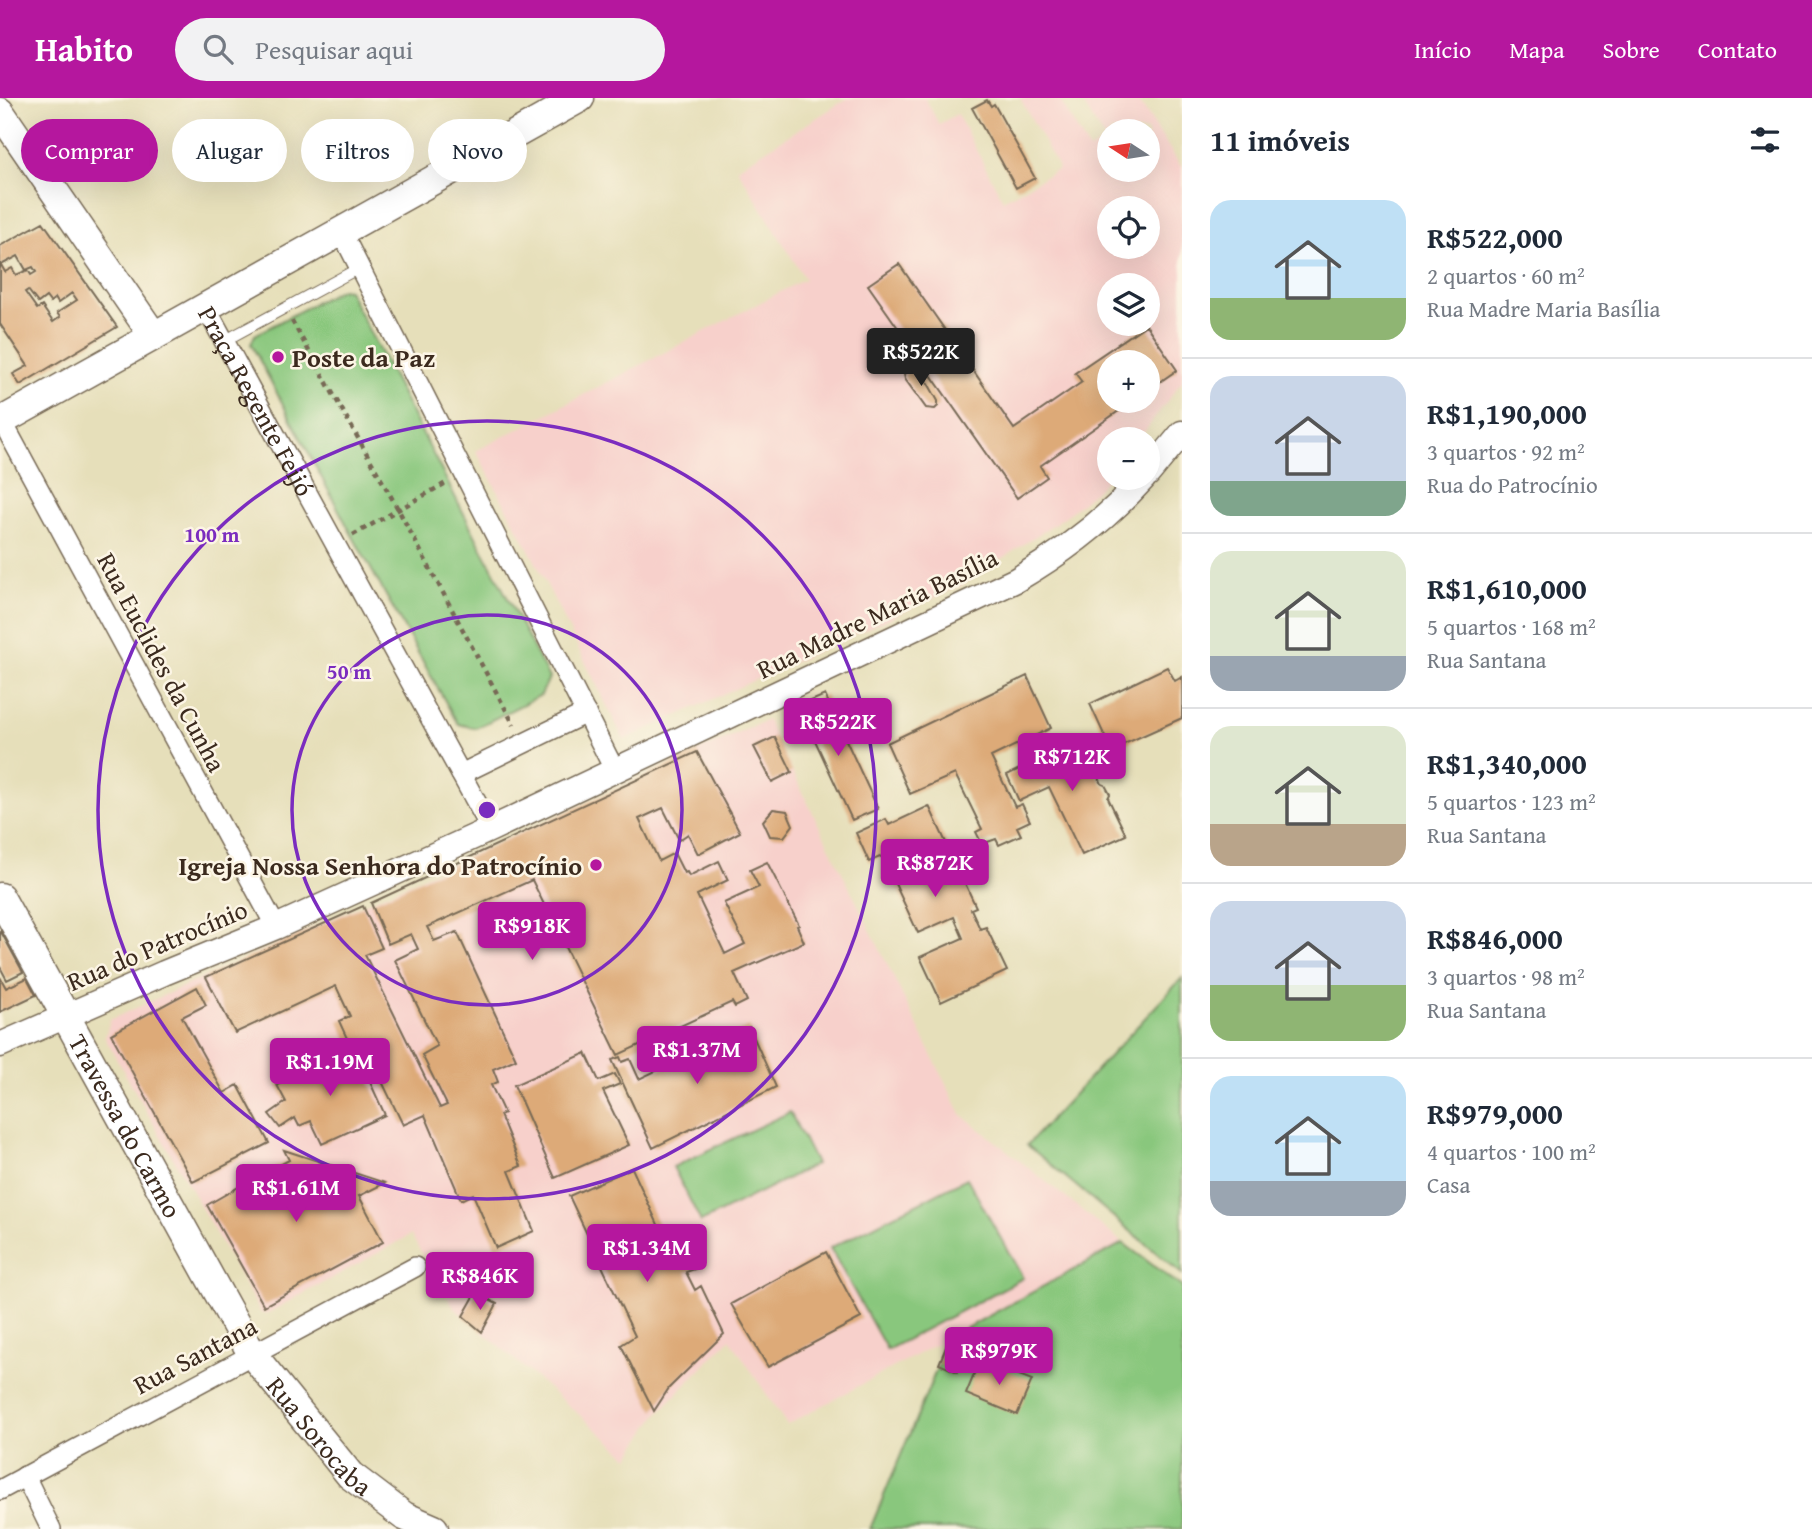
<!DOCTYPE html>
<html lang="pt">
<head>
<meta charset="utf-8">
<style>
	:root { --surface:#fff; --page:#f2f2f3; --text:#1f2937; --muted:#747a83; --line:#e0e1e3; --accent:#b5179e }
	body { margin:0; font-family:"Gentium Book Plus",serif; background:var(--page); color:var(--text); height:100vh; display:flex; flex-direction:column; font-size:26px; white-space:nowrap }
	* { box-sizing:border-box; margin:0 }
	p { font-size:23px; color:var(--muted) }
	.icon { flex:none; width:38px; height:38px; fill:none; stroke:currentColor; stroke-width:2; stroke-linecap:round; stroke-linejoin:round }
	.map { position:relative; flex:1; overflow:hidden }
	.drawer { display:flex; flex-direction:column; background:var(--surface); width:630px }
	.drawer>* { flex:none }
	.banner { position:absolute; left:21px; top:21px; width:665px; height:63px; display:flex; gap:14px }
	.needle { width:46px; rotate:282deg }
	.buttons { position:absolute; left:1097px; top:21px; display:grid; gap:14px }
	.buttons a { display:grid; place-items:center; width:63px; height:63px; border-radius:50%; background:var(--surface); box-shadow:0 7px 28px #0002; font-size:35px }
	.price { position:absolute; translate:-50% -60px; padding:0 16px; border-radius:7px; background:var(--accent); color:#fff; font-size:23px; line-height:46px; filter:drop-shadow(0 2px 4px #0008) }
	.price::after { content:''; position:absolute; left:50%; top:42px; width:21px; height:16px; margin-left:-10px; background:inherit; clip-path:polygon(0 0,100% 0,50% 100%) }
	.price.on { background:#222; color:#fff }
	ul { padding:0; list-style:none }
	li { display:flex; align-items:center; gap:21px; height:175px; padding:0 28px }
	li+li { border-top:2px solid var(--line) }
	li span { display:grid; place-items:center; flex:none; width:196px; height:140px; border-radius:21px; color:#555 }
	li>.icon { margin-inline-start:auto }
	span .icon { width:84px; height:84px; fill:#fffc; stroke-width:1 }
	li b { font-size:30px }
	h2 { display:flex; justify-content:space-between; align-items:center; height:84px; padding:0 28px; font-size:30px }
	.pill { padding:0 24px; border-radius:32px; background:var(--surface); box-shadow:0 7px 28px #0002; font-size:24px; line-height:63px }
	.pill.on { background:var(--accent); color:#fff }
	header { display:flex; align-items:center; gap:42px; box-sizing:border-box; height:98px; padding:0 35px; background:var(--accent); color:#fff }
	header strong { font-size:33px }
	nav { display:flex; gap:38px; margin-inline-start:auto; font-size:24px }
	.search { width:490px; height:63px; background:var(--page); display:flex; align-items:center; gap:18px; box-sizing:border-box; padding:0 24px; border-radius:38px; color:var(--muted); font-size:26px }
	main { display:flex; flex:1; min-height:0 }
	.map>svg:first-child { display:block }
	.built { fill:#f7d0cb; fill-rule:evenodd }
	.green { fill:#89c77d; stroke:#62784e; stroke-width:2 }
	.building { fill:#ddaa78; fill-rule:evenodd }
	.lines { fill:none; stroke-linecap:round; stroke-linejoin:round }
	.service-casing { stroke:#776955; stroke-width:12 }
	.minor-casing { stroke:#776955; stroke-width:22 }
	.tertiary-casing { stroke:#776955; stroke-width:27 }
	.secondary-casing { stroke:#776955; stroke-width:31 }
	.path { stroke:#776955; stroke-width:4.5; stroke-dasharray:5 5; stroke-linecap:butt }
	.service { stroke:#fff; stroke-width:10 }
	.minor { stroke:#fff; stroke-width:19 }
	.tertiary { stroke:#fff; stroke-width:24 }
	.secondary { stroke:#fff; stroke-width:28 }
	.ring { fill:none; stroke:#7b2cbf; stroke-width:3.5 }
	.poi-dot { fill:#b5179e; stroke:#fcf5e5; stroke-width:2.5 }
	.labels { text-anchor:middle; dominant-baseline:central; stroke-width:5; stroke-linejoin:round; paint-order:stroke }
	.poi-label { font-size:26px; font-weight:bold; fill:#3b2a1e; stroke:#fcf5e5; text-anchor:start }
	.street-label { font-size:26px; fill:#3b2a1e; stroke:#fcf5e5 }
	.centre { fill:#7b2cbf; stroke:#fcf5e5; stroke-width:3.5 }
	.ring-label { font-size:21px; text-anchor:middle; font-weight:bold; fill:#7b2cbf; stroke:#fcf5e5; stroke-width:5; stroke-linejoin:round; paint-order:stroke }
</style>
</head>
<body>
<header>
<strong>Habito</strong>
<div class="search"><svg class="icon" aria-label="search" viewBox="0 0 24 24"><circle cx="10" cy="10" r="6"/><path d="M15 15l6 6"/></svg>Pesquisar aqui</div>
<nav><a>Início</a><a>Mapa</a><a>Sobre</a><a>Contato</a></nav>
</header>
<main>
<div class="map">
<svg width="1182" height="1431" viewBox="0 0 1182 1431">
	<rect width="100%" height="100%" fill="#fcf5e5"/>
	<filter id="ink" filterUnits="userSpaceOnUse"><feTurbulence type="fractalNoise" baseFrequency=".0143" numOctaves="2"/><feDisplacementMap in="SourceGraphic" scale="14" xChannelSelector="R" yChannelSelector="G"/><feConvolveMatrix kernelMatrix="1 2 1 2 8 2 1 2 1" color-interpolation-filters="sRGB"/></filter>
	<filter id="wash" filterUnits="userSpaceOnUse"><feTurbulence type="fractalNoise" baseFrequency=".00686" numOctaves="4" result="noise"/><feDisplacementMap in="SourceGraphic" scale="28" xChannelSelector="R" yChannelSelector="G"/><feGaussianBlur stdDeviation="1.57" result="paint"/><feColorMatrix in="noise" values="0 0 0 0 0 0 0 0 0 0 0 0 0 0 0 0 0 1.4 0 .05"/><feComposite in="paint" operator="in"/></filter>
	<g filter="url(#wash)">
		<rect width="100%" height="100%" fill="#e6dfba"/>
		<path class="built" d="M848,0H925L939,26L957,16L1003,102L1059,71L1020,0H1059L1089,52L1105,42L1080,0H1137L1182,70V283L1139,341H1110L1109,378L1100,389L1066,418L964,486L624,642L533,459L476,353L805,181L737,70ZM1110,33H1148V72H1110ZM1110,110H1148V149H1110ZM1110,187H1148V226H1110ZM1110,264H1148V303H1110Z
			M767,622L961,1016L1123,1145L787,1327L730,1241L659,1314L629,1359L454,1210L411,1137L266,1216L261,1215L105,940L110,922Z"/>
		<path class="green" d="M341,191L348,192L549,580L541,597L476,630L458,626L352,437L251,246L255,237Z
			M1182,880V1176L1027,1047Z
			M790,1014L816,1066L701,1124L673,1069Z
			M967,1080L1023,1180L887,1252L830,1150Z
			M1123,1145L1182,1189V1431H870L950,1239Z"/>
		<g id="blocks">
			<path class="building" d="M987,2L991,8L994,6L1035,80L1016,90L972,10Z
				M43,124L117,229L20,287L13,276L28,268L0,226V148ZM18,158L26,172L33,169L36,174L31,177L28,172L16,177L12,170L5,174L1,167ZM28,192L38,205L46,199L50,204L55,200L58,205L72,195L77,202L57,215L60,219L53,224L42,208L37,211L25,194Z
				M899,166L1014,331L1082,284L1075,275L1146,227L1177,272L1148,292V264H1110V303H1133L1040,368L1047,379L1017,400L868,187Z
				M911,269L920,271L938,303V308L935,311L926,310L905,281L904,276Z
				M1167,569L1175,583L1182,579V620L1111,652L1090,606Z
				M1027,578L1051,630L991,659L1015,709L1022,706L1030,723L1017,729L1021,737L999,747L996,741L982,746L976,734L982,731L955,676L910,696L887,645Z
				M825,597L878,711L852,722L799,608Z
				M1078,638L1102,686L1105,687L1110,696L1108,700L1126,737L1082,757L1049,689L1019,703L1007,677L1036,663L1033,659Z
				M775,639L792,674L772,684L754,649Z
				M697,654L740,734L698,756L688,736L679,742L663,710L639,721L659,763L674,755L684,775L687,774L689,778L719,763L728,782L697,797L725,856L745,846L724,805L759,789L750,772L767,764L799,827L797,828L804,844L734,875L747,903L735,909L732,904L618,957L532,782L427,829L434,843L457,834L516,961L493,971L498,984L491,987L504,1015L500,1017L521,1068L509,1073L534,1133L496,1150L473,1096L461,1102L425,1017L403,1027L362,942L350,947L339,923L350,918L336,888L235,935L206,879L363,808L382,850L365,857L440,1010L447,1007L422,957L437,948L395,862L418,851L411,836L388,846L371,805Z
				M929,708L976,809L971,811L980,831L986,829L1007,873L941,904L920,859L963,840L954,819L918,835L882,758L869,764L856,735L886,721L889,727Z
				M773,711L787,713L793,727L784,739L770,738L763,723Z
				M0,832L23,874L7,882L0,869Z
				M0,879L6,890L27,880L36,897L0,914Z
				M197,889L206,907L182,919L224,995L238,987L269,1045L193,1084L111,936Z
				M749,929L776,989L653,1050L612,962L620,959L622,964L630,961L639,981Z
				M355,951L385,1017L322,1046L311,1023L299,1028L295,1020L280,1030L269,1016L286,1004L277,987Z
				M586,955L599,983L615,976L620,986L603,993L629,1047L555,1080L514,987Z
				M284,1052L385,1085L359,1098L383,1144L264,1208L207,1107L242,1087L246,1093L254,1089L250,1083L289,1062Z
				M632,1070L677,1168L681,1166L677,1156L686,1152L695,1171L686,1174L695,1192L701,1188L724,1236L669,1290L654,1313L621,1247L635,1238L569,1098Z
				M826,1154L861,1220L768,1269L731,1206Z
				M476,1195L497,1206L482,1234L463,1218Z
				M954,1237L971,1243L969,1247L976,1249L970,1265L962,1262L957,1274L939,1266L950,1239Z
				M980,1262L1032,1282L1017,1317L966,1296Z"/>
		</g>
	</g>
	<g filter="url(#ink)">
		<use href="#blocks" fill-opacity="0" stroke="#776955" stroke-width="2"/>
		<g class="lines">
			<defs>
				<path id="service" d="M224,243L359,170"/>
				<g id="minor">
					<path d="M341,133L615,673"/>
					<path id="s1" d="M205,208L491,731"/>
					<path d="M2,323L276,829"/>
					<path d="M461,676L586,615"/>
					<path d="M25,1378L51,1431"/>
					<path d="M0,1392L415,1169"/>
				</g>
				<path id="tertiary" d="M1148,376L1182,335
					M0,947L164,875L276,829L491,731L1016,482C1064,454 1107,421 1144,380"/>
				<g id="secondary">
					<path d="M0,14L153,237"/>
					<path d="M0,324L580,0"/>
					<path id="s2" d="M0,799L252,1256L350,1377L404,1418L434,1431"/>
				</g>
			</defs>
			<use href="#service" class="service-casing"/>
			<use href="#minor" class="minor-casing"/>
			<use href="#tertiary" class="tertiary-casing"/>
			<use href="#secondary" class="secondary-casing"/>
			<path class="path" d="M292,223L398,411L514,627
				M353,437L446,385"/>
			<use href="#service" class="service"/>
			<use href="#minor" class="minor"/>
			<use href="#tertiary" class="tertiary"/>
			<use href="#secondary" class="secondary"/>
		</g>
	</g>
	<g class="ring">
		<circle cx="487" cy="712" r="195"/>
		<circle cx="487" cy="712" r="389"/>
	</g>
	<g class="poi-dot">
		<circle cx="278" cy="259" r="7"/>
		<circle cx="596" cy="767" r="7"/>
	</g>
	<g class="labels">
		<g class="poi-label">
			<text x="292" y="259">Poste da Paz</text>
			<text x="582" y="767" text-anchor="end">Igreja Nossa Senhora do Patrocínio</text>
		</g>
		<g class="street-label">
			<text stroke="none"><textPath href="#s1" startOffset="108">Praça Regente Feijó</textPath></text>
			<text transform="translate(877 515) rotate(-26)">Rua Madre Maria Basília</text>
			<text transform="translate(162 564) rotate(62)">Rua Euclides da Cunha</text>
			<text transform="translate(157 847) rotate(-23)">Rua do Patrocínio</text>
			<text stroke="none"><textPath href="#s2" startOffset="261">Travessa do Carmo</textPath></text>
			<text transform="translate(195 1257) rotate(-28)">Rua Santana</text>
			<text stroke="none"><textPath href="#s2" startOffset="628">Rua Sorocaba</textPath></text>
		</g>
	</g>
	<circle cx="487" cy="712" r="10" class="centre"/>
	<g class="ring-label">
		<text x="212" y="444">100 m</text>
		<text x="349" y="581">50 m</text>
	</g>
</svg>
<div class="buttons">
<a><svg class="needle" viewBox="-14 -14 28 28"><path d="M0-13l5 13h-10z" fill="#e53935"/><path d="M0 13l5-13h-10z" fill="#747a83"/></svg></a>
<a><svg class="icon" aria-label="locate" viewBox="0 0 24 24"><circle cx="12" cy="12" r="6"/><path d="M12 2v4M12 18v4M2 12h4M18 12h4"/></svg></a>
<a><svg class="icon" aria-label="layers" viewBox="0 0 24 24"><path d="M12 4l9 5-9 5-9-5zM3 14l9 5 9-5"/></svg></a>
<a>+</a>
<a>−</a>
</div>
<b class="price on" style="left:921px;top:290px">R$522K</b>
<b class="price" style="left:838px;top:660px">R$522K</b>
<b class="price" style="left:1072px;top:695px">R$712K</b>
<b class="price" style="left:935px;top:801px">R$872K</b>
<b class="price" style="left:532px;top:864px">R$918K</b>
<b class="price" style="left:697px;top:988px">R$1.37M</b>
<b class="price" style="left:330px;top:1000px">R$1.19M</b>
<b class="price" style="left:296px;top:1126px">R$1.61M</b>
<b class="price" style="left:647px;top:1186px">R$1.34M</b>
<b class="price" style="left:480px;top:1214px">R$846K</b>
<b class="price" style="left:999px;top:1289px">R$979K</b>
<div class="banner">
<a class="pill on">Comprar</a>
<a class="pill">Alugar</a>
<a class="pill">Filtros</a>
<a class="pill">Novo</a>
</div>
</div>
<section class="drawer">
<h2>11 imóveis<svg class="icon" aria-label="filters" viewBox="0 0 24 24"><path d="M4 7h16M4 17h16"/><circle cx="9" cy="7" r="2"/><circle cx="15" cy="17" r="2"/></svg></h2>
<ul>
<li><span style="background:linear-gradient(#bfe0f5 70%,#8fb573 0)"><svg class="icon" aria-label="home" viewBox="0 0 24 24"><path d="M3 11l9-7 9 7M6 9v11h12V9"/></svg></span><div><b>R$522,000</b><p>2 quartos · 60 m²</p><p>Rua Madre Maria Basília</p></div></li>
<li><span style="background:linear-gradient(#c9d6e8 75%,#7fa58c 0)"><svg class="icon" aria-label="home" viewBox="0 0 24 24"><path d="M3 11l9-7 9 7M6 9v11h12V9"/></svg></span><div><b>R$1,190,000</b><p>3 quartos · 92 m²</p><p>Rua do Patrocínio</p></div></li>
<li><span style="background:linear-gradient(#dfe7d0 75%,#9aa5b1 0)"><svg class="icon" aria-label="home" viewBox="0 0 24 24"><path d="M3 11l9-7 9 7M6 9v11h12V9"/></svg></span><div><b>R$1,610,000</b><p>5 quartos · 168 m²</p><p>Rua Santana</p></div></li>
<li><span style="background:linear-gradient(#dfe7d0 70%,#b9a48a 0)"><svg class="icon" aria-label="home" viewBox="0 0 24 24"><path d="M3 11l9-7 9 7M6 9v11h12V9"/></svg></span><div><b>R$1,340,000</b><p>5 quartos · 123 m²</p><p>Rua Santana</p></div></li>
<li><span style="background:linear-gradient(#c9d6e8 60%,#8fb573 0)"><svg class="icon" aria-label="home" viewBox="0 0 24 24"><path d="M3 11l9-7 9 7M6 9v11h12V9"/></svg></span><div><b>R$846,000</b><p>3 quartos · 98 m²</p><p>Rua Santana</p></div></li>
<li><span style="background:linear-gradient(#bfe0f5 75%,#9aa5b1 0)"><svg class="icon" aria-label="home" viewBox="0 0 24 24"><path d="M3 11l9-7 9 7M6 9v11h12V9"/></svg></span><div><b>R$979,000</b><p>4 quartos · 100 m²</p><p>Casa</p></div></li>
</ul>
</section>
</main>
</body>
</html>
